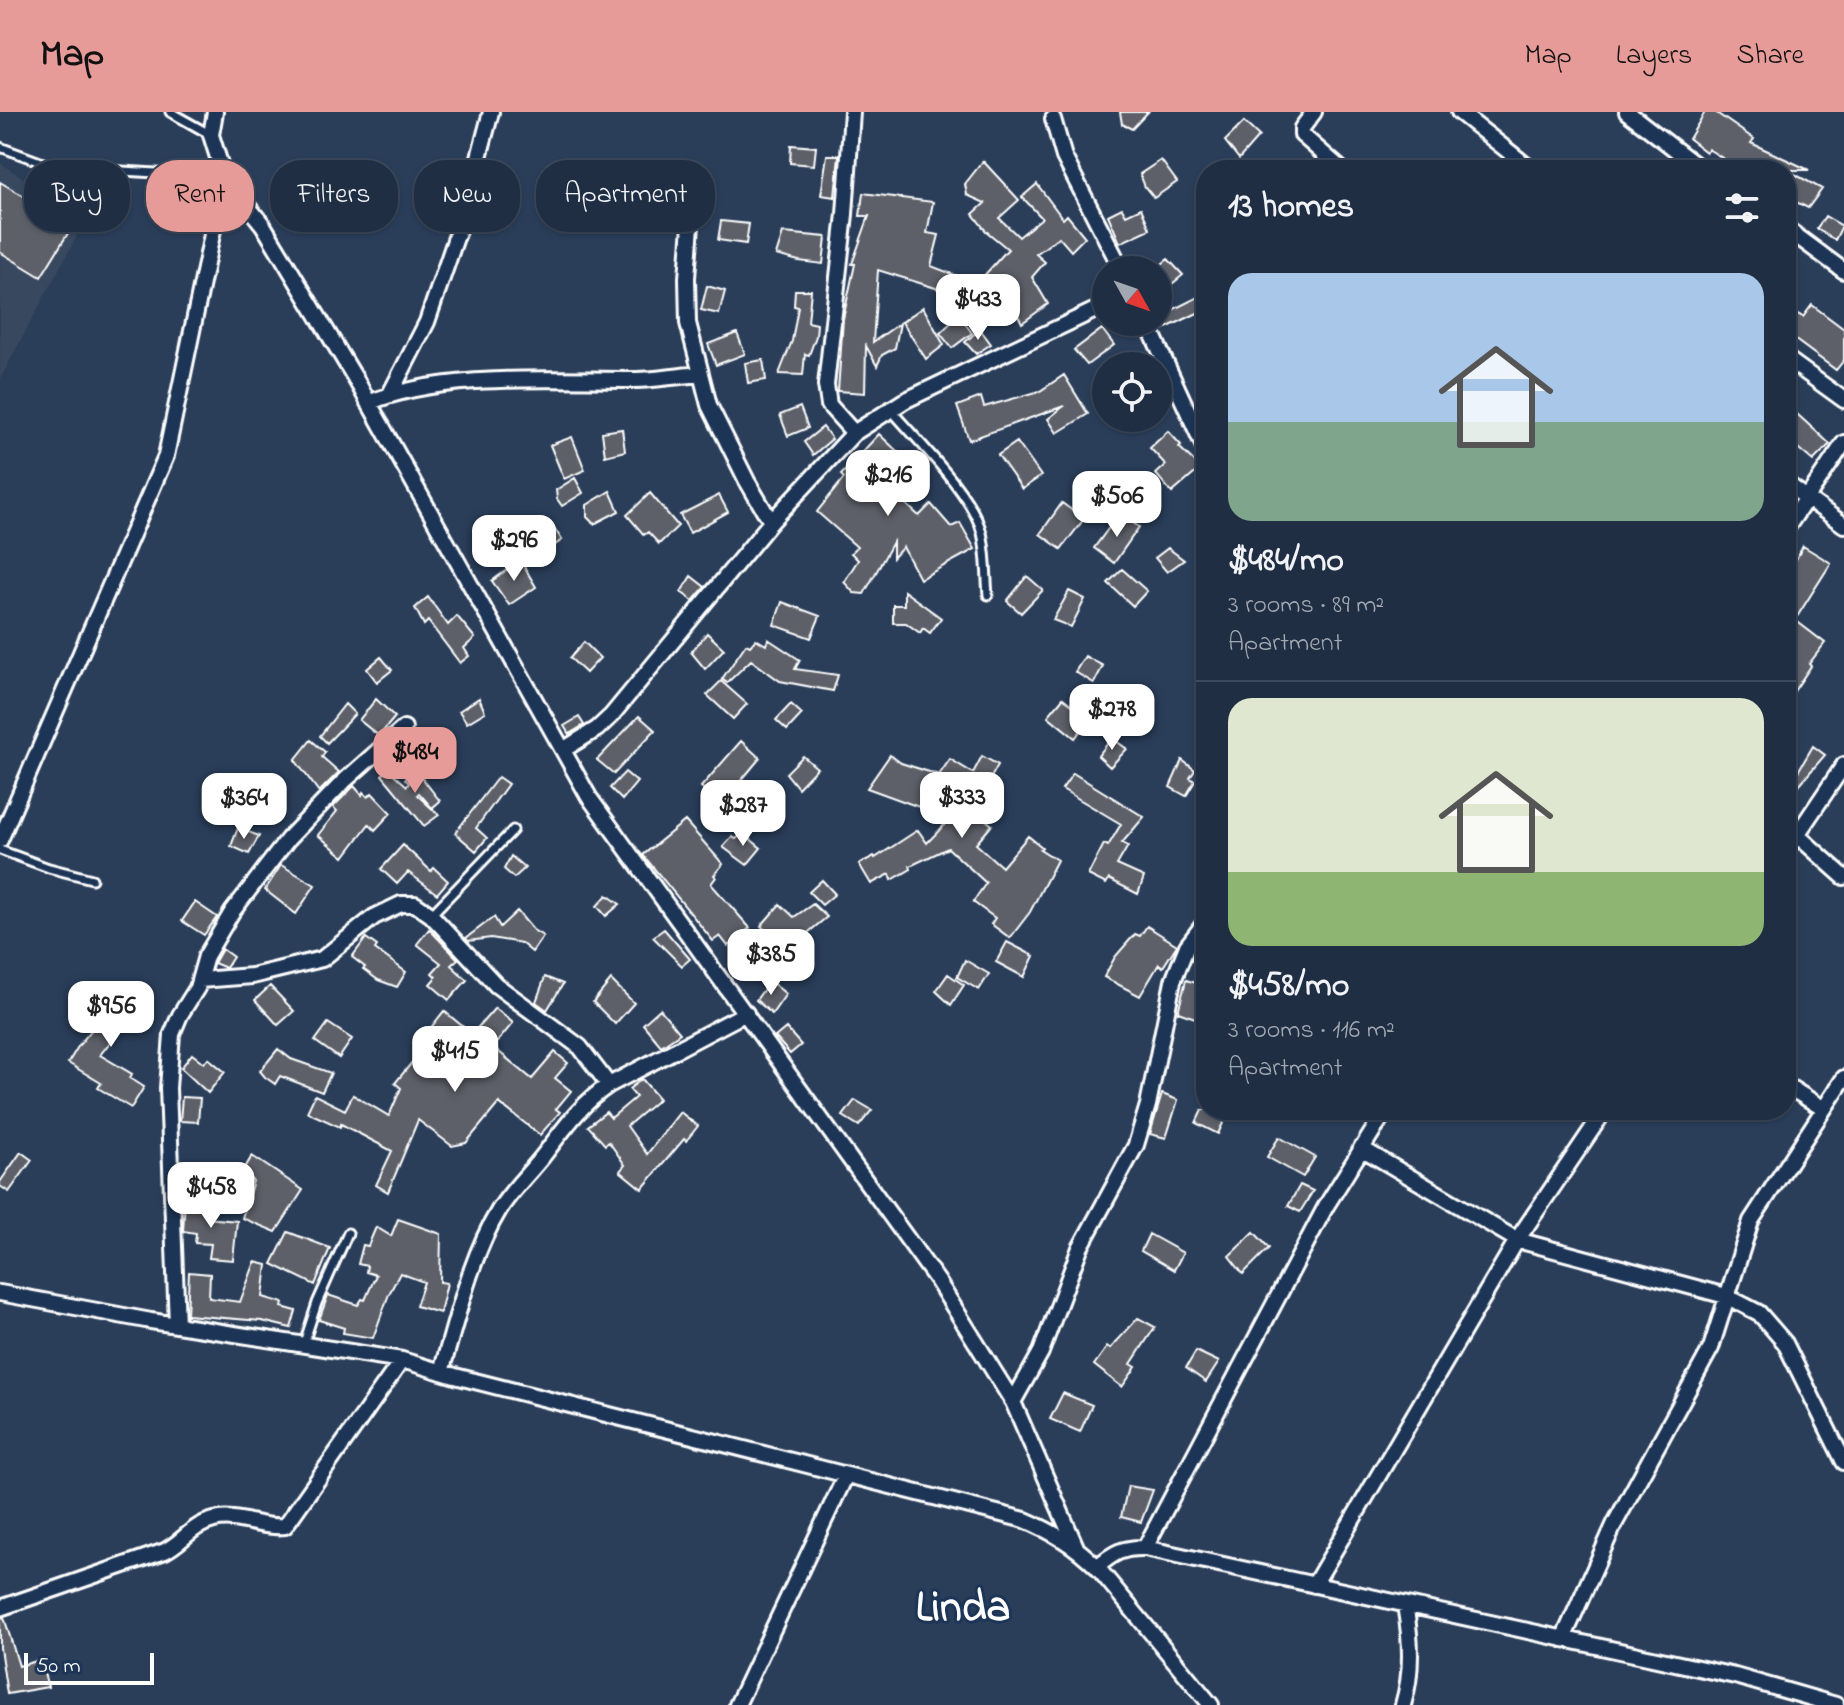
<!DOCTYPE html>
<html lang="en">
<head>
<meta charset="utf-8">
<style>
	:root { --surface:#202e44; --page:#28364b; --text:#f1f3f6; --muted:#a2a8b2; --line:#3d4a5d; --accent:#e69b98 }
	body { margin:0; font-family:"Indie Flower",sans-serif; background:var(--page); color:var(--text); height:100vh; display:flex; flex-direction:column; font-size:30px; white-space:nowrap }
	* { box-sizing:border-box; margin:0 }
	p { font-size:26px; color:var(--muted) }
	.icon { flex:none; width:44px; height:44px; fill:none; stroke:currentColor; stroke-width:2; stroke-linecap:round; stroke-linejoin:round }
	.map { position:relative; flex:1; overflow:hidden }
	.side { position:absolute; left:1196px; top:48px; width:600px; height:960px; display:flex; flex-direction:column; background:var(--surface); border-radius:32px; box-shadow:0 2px 6px #0004,0 0 0 2px var(--line) }
	.side>* { flex:none }
	.banner { position:absolute; left:24px; top:48px; width:760px; height:72px; display:flex; gap:16px }
	.needle { width:52px; rotate:130deg }
	.controls { position:absolute; left:1092px; top:144px; display:grid; gap:16px }
	.controls a { display:grid; place-items:center; width:80px; height:80px; border-radius:50%; background:var(--surface); box-shadow:0 2px 6px #0004,0 0 0 2px var(--line); font-size:40px }
	.scale { position:absolute; left:24px; bottom:20px; width:130px; box-sizing:border-box; padding-left:8px; border:4px solid #fff; border-top:0; font-size:22px; line-height:28px; white-space:nowrap; color:#fff; -webkit-text-stroke:6px #1d3557; paint-order:stroke }
	.price { position:absolute; translate:-50% -68px; padding:0 18px; border-radius:16px; background:#fff; color:#222; font-size:26px; line-height:52px; filter:drop-shadow(0 2px 4px #0008) }
	.price::after { content:''; position:absolute; left:50%; top:48px; width:24px; height:18px; margin-left:-12px; background:inherit; clip-path:polygon(0 0,100% 0,50% 100%) }
	.price.selected { background:var(--accent); color:#111 }
	ul { padding:0; list-style:none }
	li { display:grid; align-content:center; gap:16px; height:424px; padding:0 32px }
	li+li { border-top:2px solid var(--line) }
	li span { display:grid; place-items:center; height:248px; border-radius:24px; color:#555 }
	li>.icon { margin-inline-start:auto }
	span .icon { width:144px; height:144px; fill:#fffc; stroke-width:1 }
	li b { font-size:34px }
	h2 { display:flex; justify-content:space-between; align-items:center; height:96px; padding:0 32px; font-size:34px }
	.pill { padding:0 28px; border-radius:32px; background:var(--surface); box-shadow:0 2px 6px #0004,0 0 0 2px var(--line); font-size:28px; line-height:72px }
	.pill.selected { background:var(--accent); color:#111 }
	header { display:flex; align-items:center; gap:48px; box-sizing:border-box; height:112px; padding:0 40px; background:var(--accent); color:#111 }
	header strong { font-size:38px }
	nav { display:flex; gap:44px; margin-inline-start:auto; font-size:28px }
	.map>svg:first-child { display:block }
	.built { fill:#39485e }
	.building { fill:#5d6067; stroke:#fff; stroke-width:2 }
	.lines { fill:none; stroke-linecap:round; stroke-linejoin:round }
	.lane-casing { stroke:#fff; stroke-width:13 }
	.street-casing { stroke:#fff; stroke-width:20 }
	.lane { stroke:#1d3557; stroke-width:7 }
	.street { stroke:#1d3557; stroke-width:14 }
	.labels { text-anchor:middle; dominant-baseline:central; stroke-width:6; stroke-linejoin:round; paint-order:stroke }
	.district-label { font-size:44px; font-weight:bold; fill:#fff; stroke:#1d3557 }
</style>
</head>
<body>
<header>
<strong>Map</strong>
<nav><a>Map</a><a>Layers</a><a>Share</a></nav>
</header>
<div class="map">
<svg width="1844" height="1593" viewBox="0 0 1844 1593">
	<rect width="100%" height="100%" fill="#2a3e5a"/>
	<filter id="ink" filterUnits="userSpaceOnUse"><feTurbulence type="fractalNoise" baseFrequency=".0125" numOctaves="2"/><feDisplacementMap in="SourceGraphic" scale="16" xChannelSelector="R" yChannelSelector="G"/><feConvolveMatrix kernelMatrix="1 2 1 2 8 2 1 2 1" color-interpolation-filters="sRGB"/></filter>
	<g filter="url(#ink)">
		<path class="built" d="M0,51L86,107L0,267Z"/>
		<path class="building" d="M1120,0H1148L1132,17L1122,12Z
			M1705,0H1715L1754,27L1751,31L1809,58H1787L1822,77L1808,96L1786,85V58H1742L1708,37L1706,40L1689,27Z
			M1244,10L1259,24L1239,47L1225,29Z
			M791,33L816,35L814,53L790,51Z
			M827,43H839L835,85L821,83Z
			M1161,48L1177,70L1154,86L1145,75L1140,62Z
			M983,49L1019,88L999,106L1019,125L1042,106L1022,85L1037,72L1063,107L1067,103L1085,125L1071,139L1059,125L1036,142L1045,150L1032,165L1048,192L1022,211L1003,175L994,189L972,177L1008,137L986,119L973,102L985,91L967,83L965,72Z
			M0,70L73,113L41,165L0,140Z
			M863,81L933,90L927,121L939,123L931,154L973,170L969,183L940,176L942,178L878,158L873,230L900,211L895,236L882,243L877,254L866,234L865,281L838,279L843,207L855,152H852L869,104H860Z
			M1122,96L1126,103L1141,96L1150,117L1120,131L1108,103Z
			M1825,104L1842,114L1835,128L1817,117Z
			M721,109L749,112L746,132L718,128Z
			M783,121L826,125L823,152L799,149L776,143Z
			M1168,147L1183,163L1166,177L1158,169V155Z
			M707,174L725,179L719,202L701,198Z
			M795,178H811L808,210L817,212L816,224L809,243L805,242L803,263L779,262L792,229L798,195L794,194Z
			M1206,181V197L1162,218L1158,205Z
			M1812,193L1844,217V248L1836,258L1786,221V196L1803,205Z
			M923,195L944,233L926,247L902,210Z
			M959,203L972,221L952,236L940,221Z
			M980,217L991,232L976,242L965,230Z
			M1102,217L1114,233L1087,253L1074,238Z
			M737,221L745,242L716,253L708,232Z
			M763,248L766,268L748,271L745,251Z
			M1064,263L1088,302L1057,321L1048,307L1064,294L969,328L957,294L981,285L984,295L1040,279Z
			M1786,292L1830,332L1813,349L1786,326Z
			M800,295L808,316L788,324L780,303Z
			M823,315L832,327L813,343L804,330Z
			M622,317L625,339L605,344L602,320Z
			M1168,319L1181,333L1179,335L1201,356L1172,381L1156,362L1166,353L1150,336Z
			M879,322L916,357L893,380L919,404L931,392L951,415L960,411L975,437L920,467L903,435L893,446V430L864,482L854,481L844,470L858,448L851,441L857,435L817,400L844,366L841,363Z
			M572,325L585,358L564,367L550,333Z
			M1017,330L1041,364L1022,377L998,343Z
			M575,366L583,381L562,394L557,387L556,378Z
			M610,379L619,399L594,412L587,405V393Z
			M650,381L678,414L659,432L648,420L644,423L627,403Z
			M719,383L728,400L690,421L680,403Z
			M1062,391L1084,407L1061,437L1040,422Z
			M1123,404L1139,415L1114,451L1094,436L1111,413L1115,416Z
			M553,414L562,428L537,446L526,433Z
			M1803,434L1831,451L1795,508L1825,531L1809,552L1811,554L1786,591V466Z
			M1168,436L1184,448L1167,460L1155,446Z
			M520,448L536,475L509,493L492,469Z
			M1122,457L1147,479L1133,494L1108,471Z
			M691,464L705,475L693,489L681,480Z
			M1027,464L1043,478L1021,501L1007,489Z
			M904,479L941,506L930,521L923,516L920,521L906,511H893V493H904Z
			M1069,479L1085,487L1071,515L1053,508Z
			M428,485L448,513L457,504L475,526L464,536L469,544L460,551L428,509L424,513L415,496Z
			M782,490L820,504L811,526L774,513Z
			M707,521L724,537L705,557L691,540Z
			M756,527L766,533L768,527L800,548L795,557L838,563L833,579L780,569L751,548L727,571L722,567L746,532L750,534Z
			M584,530L600,546L586,561L570,546Z
			M1085,544L1103,554L1094,571L1075,560Z
			M381,545L392,558L377,570L367,557Z
			M721,569L747,592L733,607L707,583Z
			M479,586L485,600L467,611L459,599Z
			M1063,586L1090,607L1075,626L1048,604Z
			M376,587L395,605L379,624L359,608Z
			M345,592L355,602L327,631L320,624Z
			M791,592L802,602L787,618L776,608Z
			M639,604L655,618L614,662L597,648Z
			M579,605L584,613L569,622L564,614Z
			M1112,626L1127,637L1110,655L1098,644Z
			M311,628L325,640L322,645L339,660L319,680L295,648Z
			M741,629L760,646L721,693L701,675Z
			M1813,634L1825,643L1799,673L1793,668Z
			M890,643L901,651L939,663L950,647L973,661L982,644L998,653L975,694L978,697L976,699L992,713L976,732L1002,755L1028,724L1042,735L1040,737L1057,748L1030,800L1010,826L991,812L995,806L973,790L986,771L948,736L910,754L911,757L892,768L890,762L871,772L859,752L874,744L875,746L918,718L927,731L957,700L923,681L919,695L867,676Z
			M803,644L817,656L798,676L786,661Z
			M1182,648L1195,658L1190,666L1195,669L1186,684L1170,675Z
			M388,657L407,674L409,671L405,667L415,657L440,689L432,696L419,681L417,683L439,703L424,714L382,663Z
			M625,660L637,670L622,688L610,676Z
			M1073,661L1144,705L1122,731L1128,734L1117,753L1144,765L1138,782L1109,767L1106,772L1088,763L1104,732L1108,734L1121,712L1062,677Z
			M498,665L508,672L476,716L487,726L476,739L455,721Z
			M354,674L362,683L363,680L368,685L372,681L391,701L375,718L369,712L344,745L318,723L337,699L333,695Z
			M685,709L723,752L714,763L716,765L711,772L750,816L728,834L720,824L713,829L643,743Z
			M238,716L259,724L249,742L231,734Z
			M743,721L761,736L747,753L723,735L732,725L736,727Z
			M403,733L431,759L434,756L448,769L437,782L408,760L397,772L381,757Z
			M511,744L525,756L514,766L504,757Z
			M281,753L315,773L296,802L265,778Z
			M822,768L835,782L822,793L809,780Z
			M607,783L620,792L606,804L597,794Z
			M195,790L217,805L204,823L182,809Z
			M780,792L794,805L813,792L827,805L781,843L772,832L776,828L761,814Z
			M517,799L533,818L543,824L532,840L521,831L491,826L468,829L466,826L494,805L500,815Z
			M1147,814L1177,833L1163,855L1159,852L1140,884L1104,865L1115,845L1135,822L1140,824Z
			M429,817L458,847L451,853L467,868L449,888L430,872L436,865L432,861L441,851L417,832Z
			M664,817L690,847L682,854L653,825Z
			M366,826L377,834L375,837L406,860L397,875L378,868L363,857L365,855L352,845Z
			M1007,830L1034,844L1024,865L996,850Z
			M222,837L233,845L226,856L214,851Z
			M965,848L989,862L979,878L957,865Z
			M948,862L964,873L951,893L936,879Z
			M545,865L563,872L547,898L536,890Z
			M611,868L634,891L615,912L593,890Z
			M1186,868L1206,874L1198,907L1178,900Z
			M770,869L786,882L772,902L756,888Z
			M270,874L294,899L278,913L255,888Z
			M123,875L149,897L135,913L128,908L100,943L132,962L130,966L144,975L131,996L98,976L101,971L68,951L79,933L111,894L108,892Z
			M495,896L513,911L493,935L532,967L555,940L568,951L555,966L571,979L556,997L560,1000L540,1023L499,991L466,1031L452,1034L418,1008L388,1080L376,1073L392,1039L341,1012L340,1015L307,1000L315,983L345,998L353,983L389,1004L401,976L395,971L418,943L442,964L458,943L429,918L444,899L472,922Z
			M660,897L680,921L661,934L643,912Z
			M328,911L352,927L339,946L315,929Z
			M786,916L801,933L790,942L775,925Z
			M278,937L291,947L331,961L322,980L280,964L275,972L265,965L260,959Z
			M192,942L204,951L208,946L225,960L208,981L181,956Z
			M642,967L659,987L627,1014L647,1042L680,1000L698,1014L686,1029L684,1027L642,1077L620,1059L625,1053L609,1030L605,1033L588,1014L606,1000L611,1006L636,985L629,977Z
			M1162,982L1178,988L1166,1026L1150,1022Z
			M182,985L200,986L198,1010L180,1009Z
			M855,988L872,998L859,1014L843,1004Z
			M1202,998H1229L1218,1022L1196,1011Z
			M1279,1025L1315,1045L1303,1065L1267,1045Z
			M21,1040L32,1048L9,1080L0,1074V1070Z
			M252,1044L303,1078L276,1120L242,1106L253,1069L242,1061Z
			M1300,1073L1313,1079L1300,1100L1288,1094Z
			M185,1089L209,1092L207,1106L237,1109L233,1148L209,1146L211,1132L195,1131L196,1121L183,1119Z
			M398,1107L441,1122L440,1170L447,1171L440,1201L416,1194L424,1170L400,1161L389,1182L373,1226L343,1221L344,1216L319,1208L328,1183L358,1193L362,1187L365,1188L376,1163L366,1160L367,1154L358,1152L363,1133L368,1134L376,1115L391,1124Z
			M288,1120L330,1136L315,1173L272,1152Z
			M1254,1120L1269,1136L1243,1162L1229,1144Z
			M1149,1122L1183,1141L1174,1158L1141,1139Z
			M255,1150L267,1153L263,1185L283,1191L282,1195L296,1199L291,1216L262,1209L187,1203L189,1160L210,1162L209,1186L240,1190Z
			M1138,1206L1155,1215L1131,1252L1136,1255L1122,1275L1094,1253L1107,1235L1110,1237Z
			M1196,1239L1219,1250L1206,1270L1186,1256Z
			M1063,1281L1092,1293L1080,1320L1050,1307Z
			M1128,1374L1153,1378L1141,1410L1121,1405Z
			M4,1505L19,1554L40,1548L48,1575L7,1582L0,1536V1506Z"/>
		<g class="lines">
			<defs>
				<path id="lane" d="M170,0L211,23
					M0,35L54,55L224,65
					M890,297C917,328 973,383 982,421C987,441 986,463 988,483
					M0,738L49,756L92,767
					M431,803L513,718
					M304,1231L317,1191L348,1121"/>
				<path id="street" d="M215,0L211,23L224,65L263,113L355,266L589,685L937,1168L1013,1290L1076,1435
					M852,0L845,102L826,273L829,293L854,321
					M1314,0L1302,16V23L1342,58
					M1459,0L1532,58
					M1627,0L1702,58
					M1053,7L1064,45L1122,158
					M694,73L687,166L688,211L709,293L747,369L771,410
					M1786,116L1844,159
					M1147,210L1206,339
					M1786,246L1844,288
					M390,282L427,210L464,102L491,0
					M368,291C443,260 552,268 633,268C655,268 678,264 700,262
					M1786,371L1844,413
					M1786,417L1844,331
					M563,638L597,617L611,604L771,410L854,321L904,289L1106,193
					M1797,723L1844,765
					M0,728L166,344L224,65
					M1786,739L1844,653
					M200,868L252,864L322,847L374,805L401,792H415L431,803L496,873L580,935L609,973
					M1786,973L1824,997
					M1361,1036L1517,1128L1726,1184L1759,1201L1785,1231L1844,1350
					M0,1181L151,1209L402,1248L455,1264L1025,1408C1053,1420 1075,1433 1097,1455L1211,1593
					M177,1213L168,976L172,922L180,903L197,876L206,844L232,800L288,727L342,671L404,616
					M441,1260C457,1207 470,1146 499,1098C512,1077 531,1060 546,1040C565,1015 582,991 609,973L746,901
					M1013,1290L1041,1240L1080,1136L1136,1033L1148,993L1173,869L1187,834L1206,809
					M1145,1436L1326,1094L1386,998
					M1097,1455C1113,1441 1123,1435 1145,1436L1735,1564L1836,1593
					M1314,1473L1517,1128L1605,998
					M0,1496L165,1439C183,1430 192,1413 214,1408C238,1402 261,1417 285,1414L402,1248
					M1563,1527L1615,1411L1711,1236L1751,1109L1844,966
					M737,1593L846,1363
					M1403,1593C1413,1559 1411,1527 1405,1493"/>
			</defs>
			<use href="#lane" class="lane-casing"/>
			<use href="#street" class="street-casing"/>
			<use href="#lane" class="lane"/>
			<use href="#street" class="street"/>
		</g>
	</g>
	<g class="labels">
		<g class="district-label">
			<text x="963" y="1497">Linda</text>
		</g>
	</g>
</svg>
<div class="controls">
<a><svg class="needle" viewBox="-14 -14 28 28"><path d="M0-13l5 13h-10z" fill="#e53935"/><path d="M0 13l5-13h-10z" fill="#a2a8b2"/></svg></a>
<a><svg class="icon" aria-label="locate" viewBox="0 0 24 24"><circle cx="12" cy="12" r="6"/><path d="M12 2v4M12 18v4M2 12h4M18 12h4"/></svg></a>
</div>
<div class="scale">50 m</div>
<b class="price" style="left:978px;top:230px">$433</b>
<b class="price" style="left:888px;top:406px">$216</b>
<b class="price" style="left:1117px;top:427px">$506</b>
<b class="price" style="left:514px;top:471px">$296</b>
<b class="price" style="left:1112px;top:640px">$278</b>
<b class="price selected" style="left:415px;top:683px">$484</b>
<b class="price" style="left:962px;top:728px">$333</b>
<b class="price" style="left:244px;top:729px">$364</b>
<b class="price" style="left:743px;top:736px">$287</b>
<b class="price" style="left:771px;top:885px">$385</b>
<b class="price" style="left:111px;top:937px">$956</b>
<b class="price" style="left:455px;top:982px">$415</b>
<b class="price" style="left:211px;top:1118px">$458</b>
<div class="banner">
<a class="pill">Buy</a>
<a class="pill selected">Rent</a>
<a class="pill">Filters</a>
<a class="pill">New</a>
<a class="pill">Apartment</a>
</div>
<section class="side">
<h2>13 homes<svg class="icon" aria-label="filters" viewBox="0 0 24 24"><path d="M4 7h16M4 17h16"/><circle cx="9" cy="7" r="2"/><circle cx="15" cy="17" r="2"/></svg></h2>
<ul>
<li><span style="background:linear-gradient(#a9c7e8 60%,#7fa58c 0)"><svg class="icon" aria-label="home" viewBox="0 0 24 24"><path d="M3 11l9-7 9 7M6 9v11h12V9"/></svg></span><div><b>$484/mo</b><p>3 rooms · 89 m²</p><p>Apartment</p></div></li>
<li><span style="background:linear-gradient(#dfe7d0 70%,#8fb573 0)"><svg class="icon" aria-label="home" viewBox="0 0 24 24"><path d="M3 11l9-7 9 7M6 9v11h12V9"/></svg></span><div><b>$458/mo</b><p>3 rooms · 116 m²</p><p>Apartment</p></div></li>
</ul>
</section>
</div>
</body>
</html>
